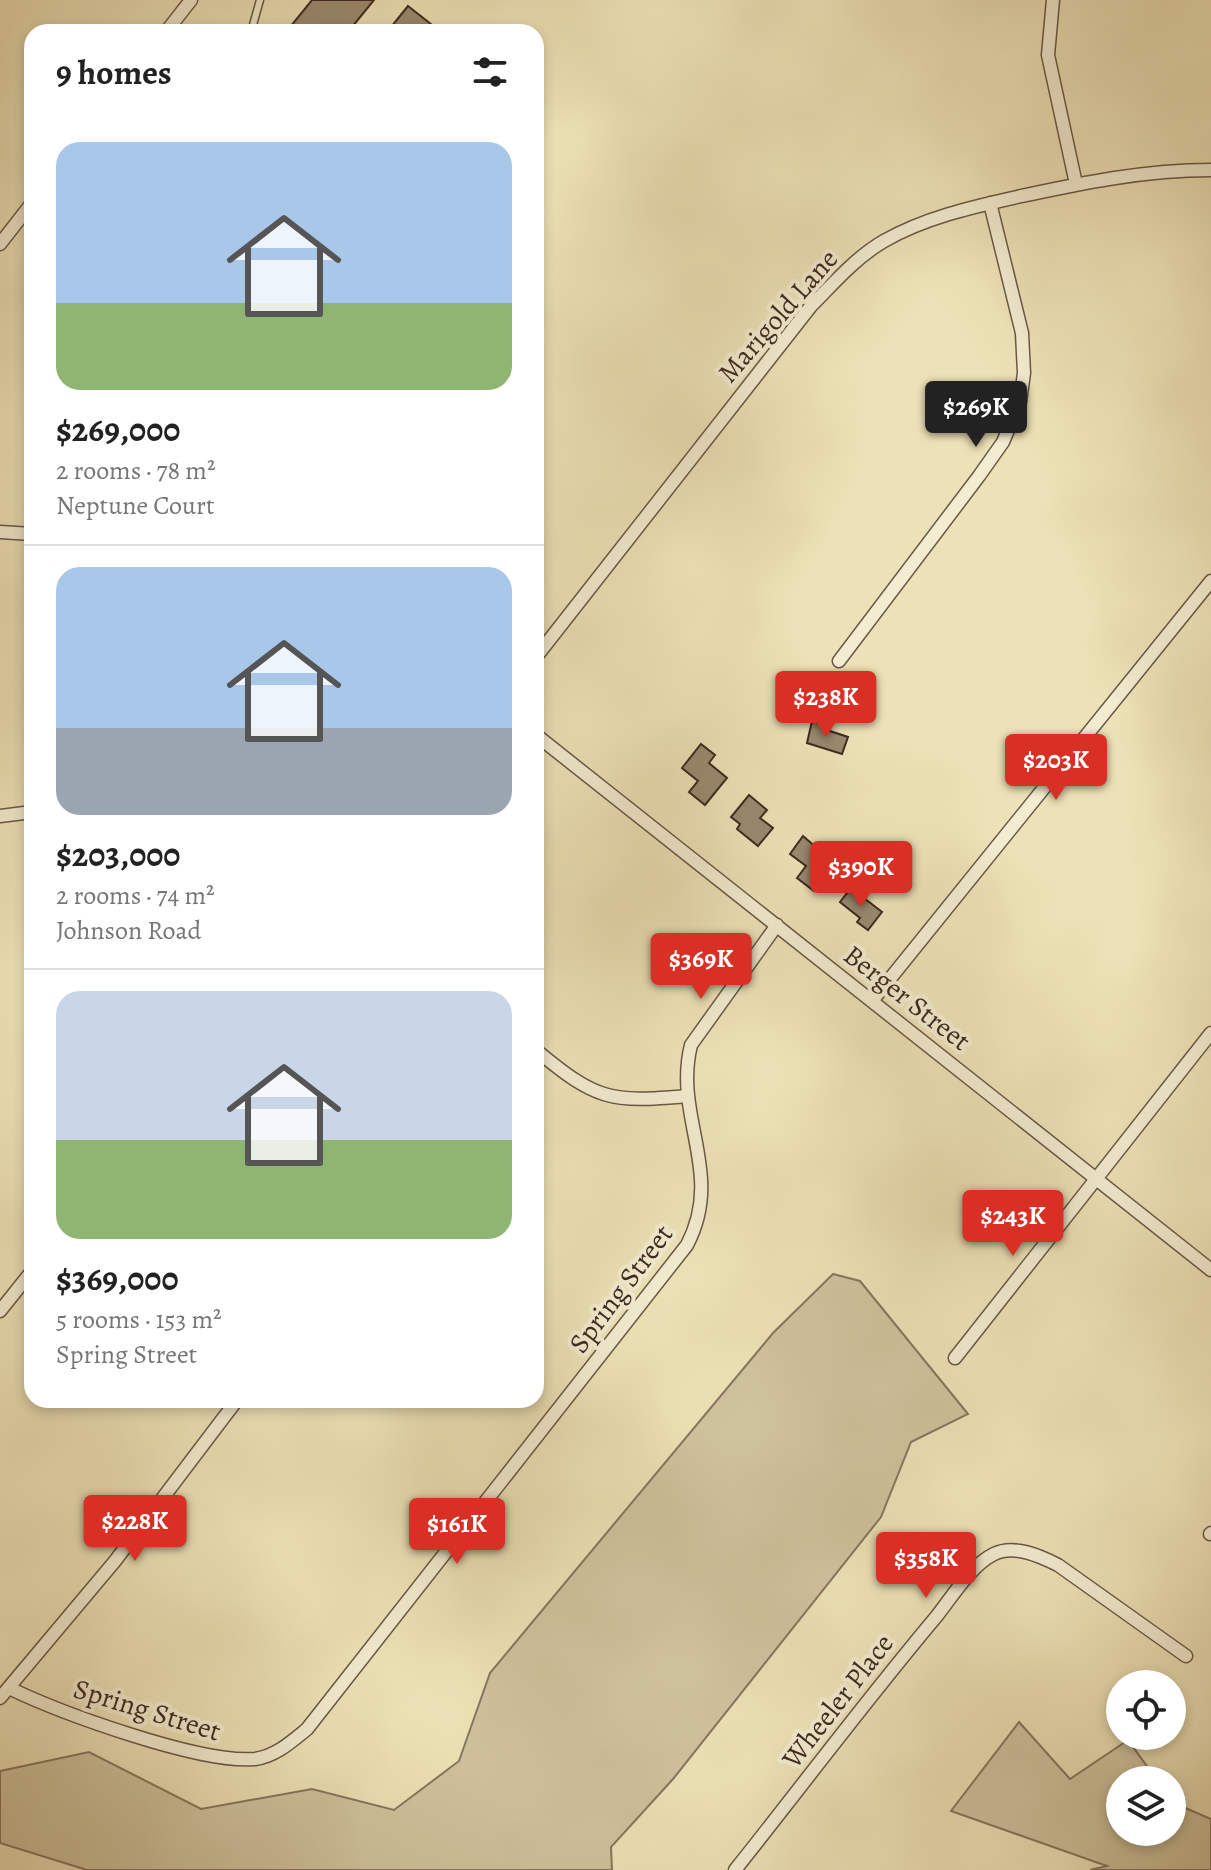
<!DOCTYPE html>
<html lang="en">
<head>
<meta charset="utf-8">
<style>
	:root { --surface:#fff; --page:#f6f6f6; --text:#222; --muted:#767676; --line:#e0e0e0; --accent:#d93025 }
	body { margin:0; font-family:Alegreya,serif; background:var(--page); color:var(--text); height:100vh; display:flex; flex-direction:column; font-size:30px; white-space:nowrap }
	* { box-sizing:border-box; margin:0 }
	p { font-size:26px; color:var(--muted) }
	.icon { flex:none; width:44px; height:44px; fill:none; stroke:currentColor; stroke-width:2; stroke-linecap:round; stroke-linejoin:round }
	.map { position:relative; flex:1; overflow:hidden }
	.drawer { position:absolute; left:24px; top:24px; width:520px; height:1384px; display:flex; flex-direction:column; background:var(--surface); border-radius:24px; box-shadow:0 4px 12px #0003 }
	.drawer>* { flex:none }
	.fabs { position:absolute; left:1106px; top:1670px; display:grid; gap:16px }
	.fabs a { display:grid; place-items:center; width:80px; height:80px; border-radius:50%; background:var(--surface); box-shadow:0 4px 12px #0003; font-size:40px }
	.price { position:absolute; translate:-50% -68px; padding:0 18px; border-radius:8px; background:var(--accent); color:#fff; font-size:26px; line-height:52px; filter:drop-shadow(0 2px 4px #0008) }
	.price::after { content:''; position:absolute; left:50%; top:48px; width:24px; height:18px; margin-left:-12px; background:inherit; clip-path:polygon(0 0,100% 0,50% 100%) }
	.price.selected { background:#222; color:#fff }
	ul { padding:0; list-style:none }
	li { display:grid; align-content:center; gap:16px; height:424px; padding:0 32px }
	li+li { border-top:2px solid var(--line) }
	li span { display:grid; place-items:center; height:248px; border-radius:24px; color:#555 }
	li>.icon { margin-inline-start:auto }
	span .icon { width:144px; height:144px; fill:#fffc; stroke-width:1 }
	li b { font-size:34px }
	h2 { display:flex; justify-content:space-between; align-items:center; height:96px; padding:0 32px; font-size:34px }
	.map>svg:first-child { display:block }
	.green { fill:#cfc39e; stroke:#867660; stroke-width:2 }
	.building { fill:#998a6f; stroke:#3d2a21; stroke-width:2 }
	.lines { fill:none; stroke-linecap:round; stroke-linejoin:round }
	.lane-casing { stroke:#695846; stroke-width:9 }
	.street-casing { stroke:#695846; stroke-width:15 }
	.lane { stroke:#f3ecd0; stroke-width:6 }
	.street { stroke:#f3ecd0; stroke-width:12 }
	.labels { text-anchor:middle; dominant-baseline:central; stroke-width:8; stroke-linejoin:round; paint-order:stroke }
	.street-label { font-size:28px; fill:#3d2a21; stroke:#f3ecd0 }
</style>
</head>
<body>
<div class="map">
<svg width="1211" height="1870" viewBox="0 0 1211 1870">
	<rect width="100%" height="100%" fill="#ede2b7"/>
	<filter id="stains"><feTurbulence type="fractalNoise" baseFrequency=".0025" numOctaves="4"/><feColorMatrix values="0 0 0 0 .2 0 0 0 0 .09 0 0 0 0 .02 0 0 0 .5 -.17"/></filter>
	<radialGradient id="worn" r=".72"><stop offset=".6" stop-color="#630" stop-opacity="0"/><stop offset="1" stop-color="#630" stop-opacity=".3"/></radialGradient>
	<path class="green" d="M833,1274L860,1281L968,1414L911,1442L881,1517L673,1779L611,1847L612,1870H87L0,1843V1771L89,1752L201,1809L312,1789L394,1810L459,1761L490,1673L773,1333Z
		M1019,1722L1070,1779L1128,1740L1157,1780H1120V1832H1172V1802L1211,1819V1870H1090L1107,1866L951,1811Z"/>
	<path class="building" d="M312,0H374L348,32H286Z
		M408,6L441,32H387Z
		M812,721L825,725L824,729L848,737L842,754L807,743Z
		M701,744L715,755L709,763L727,778L705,805L689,792L698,781L682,768Z
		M749,795L767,810L760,818L773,828L758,846L737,829L740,824L731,817Z
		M803,836L835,864L814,891L797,878L806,866L790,854Z
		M851,888L882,912L868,930L857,922L860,918L840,902Z"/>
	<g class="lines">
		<defs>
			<path id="lane" d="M251,32L260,0"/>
			<path id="street" d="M1053,0L1048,55L1076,184
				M166,32L191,0
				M0,244L32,203
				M0,532L32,534
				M536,657L811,306C834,283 855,258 884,241C924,218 972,207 1017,197C1082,183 1144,170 1211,170
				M839,661L979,476L1003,442L1020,402L1024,373L1022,333L990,203
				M536,735L1211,1270
				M0,816L32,812
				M872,1001L1211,581
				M536,1050C596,1100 610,1103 687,1096
				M0,1311L32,1271
				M955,1358L1211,1033
				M1210,1534L1211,1533
				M9,1688C61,1713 200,1764 255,1759C276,1756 291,1742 307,1729L687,1245C725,1173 673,1117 691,1045L777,925
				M0,1698L115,1561L237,1400
				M735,1870C802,1786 867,1699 936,1617C952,1597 971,1565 994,1554C1014,1544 1040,1556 1058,1565L1186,1656"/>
		</defs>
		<use href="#lane" class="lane-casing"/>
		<use href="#street" class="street-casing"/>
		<use href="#lane" class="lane"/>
		<use href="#street" class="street"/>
	</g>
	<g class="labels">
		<g class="street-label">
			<text transform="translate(778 316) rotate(-49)">Marigold Lane</text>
			<text transform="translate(907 998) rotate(38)">Berger Street</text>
			<text transform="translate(621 1289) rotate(-53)">Spring Street</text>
			<text transform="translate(838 1701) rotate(-52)">Wheeler Place</text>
			<text transform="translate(147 1710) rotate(17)">Spring Street</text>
		</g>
	</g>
	<rect width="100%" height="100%" filter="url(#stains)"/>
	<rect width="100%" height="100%" fill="url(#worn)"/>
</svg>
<div class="fabs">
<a><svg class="icon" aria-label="locate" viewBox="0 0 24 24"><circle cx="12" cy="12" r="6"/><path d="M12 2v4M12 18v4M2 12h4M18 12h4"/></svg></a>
<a><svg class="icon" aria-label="layers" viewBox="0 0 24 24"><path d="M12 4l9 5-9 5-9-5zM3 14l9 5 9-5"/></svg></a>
</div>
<b class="price selected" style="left:976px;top:449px">$269K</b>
<b class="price" style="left:826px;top:739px">$238K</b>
<b class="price" style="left:1056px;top:802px">$203K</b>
<b class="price" style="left:861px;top:909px">$390K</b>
<b class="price" style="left:701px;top:1001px">$369K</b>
<b class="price" style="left:1013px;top:1258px">$243K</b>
<b class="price" style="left:135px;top:1563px">$228K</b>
<b class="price" style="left:457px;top:1566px">$161K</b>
<b class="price" style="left:926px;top:1600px">$358K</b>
<section class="drawer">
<h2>9 homes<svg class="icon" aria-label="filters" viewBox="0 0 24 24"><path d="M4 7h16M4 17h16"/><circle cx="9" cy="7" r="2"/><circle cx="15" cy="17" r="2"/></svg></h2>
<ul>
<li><span style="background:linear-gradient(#a9c7e8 65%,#8fb573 0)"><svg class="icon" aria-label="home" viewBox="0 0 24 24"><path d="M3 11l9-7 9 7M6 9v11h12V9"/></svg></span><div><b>$269,000</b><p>2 rooms · 78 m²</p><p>Neptune Court</p></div></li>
<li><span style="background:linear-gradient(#a9c7e8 65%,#9aa5b1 0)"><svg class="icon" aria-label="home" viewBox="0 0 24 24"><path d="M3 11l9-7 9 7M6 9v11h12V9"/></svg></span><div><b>$203,000</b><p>2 rooms · 74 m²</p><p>Johnson Road</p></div></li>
<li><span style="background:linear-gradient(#c9d6e8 60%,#8fb573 0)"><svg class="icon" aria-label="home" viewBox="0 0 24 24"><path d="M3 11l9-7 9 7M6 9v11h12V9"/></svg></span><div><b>$369,000</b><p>5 rooms · 153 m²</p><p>Spring Street</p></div></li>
</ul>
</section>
</div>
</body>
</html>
